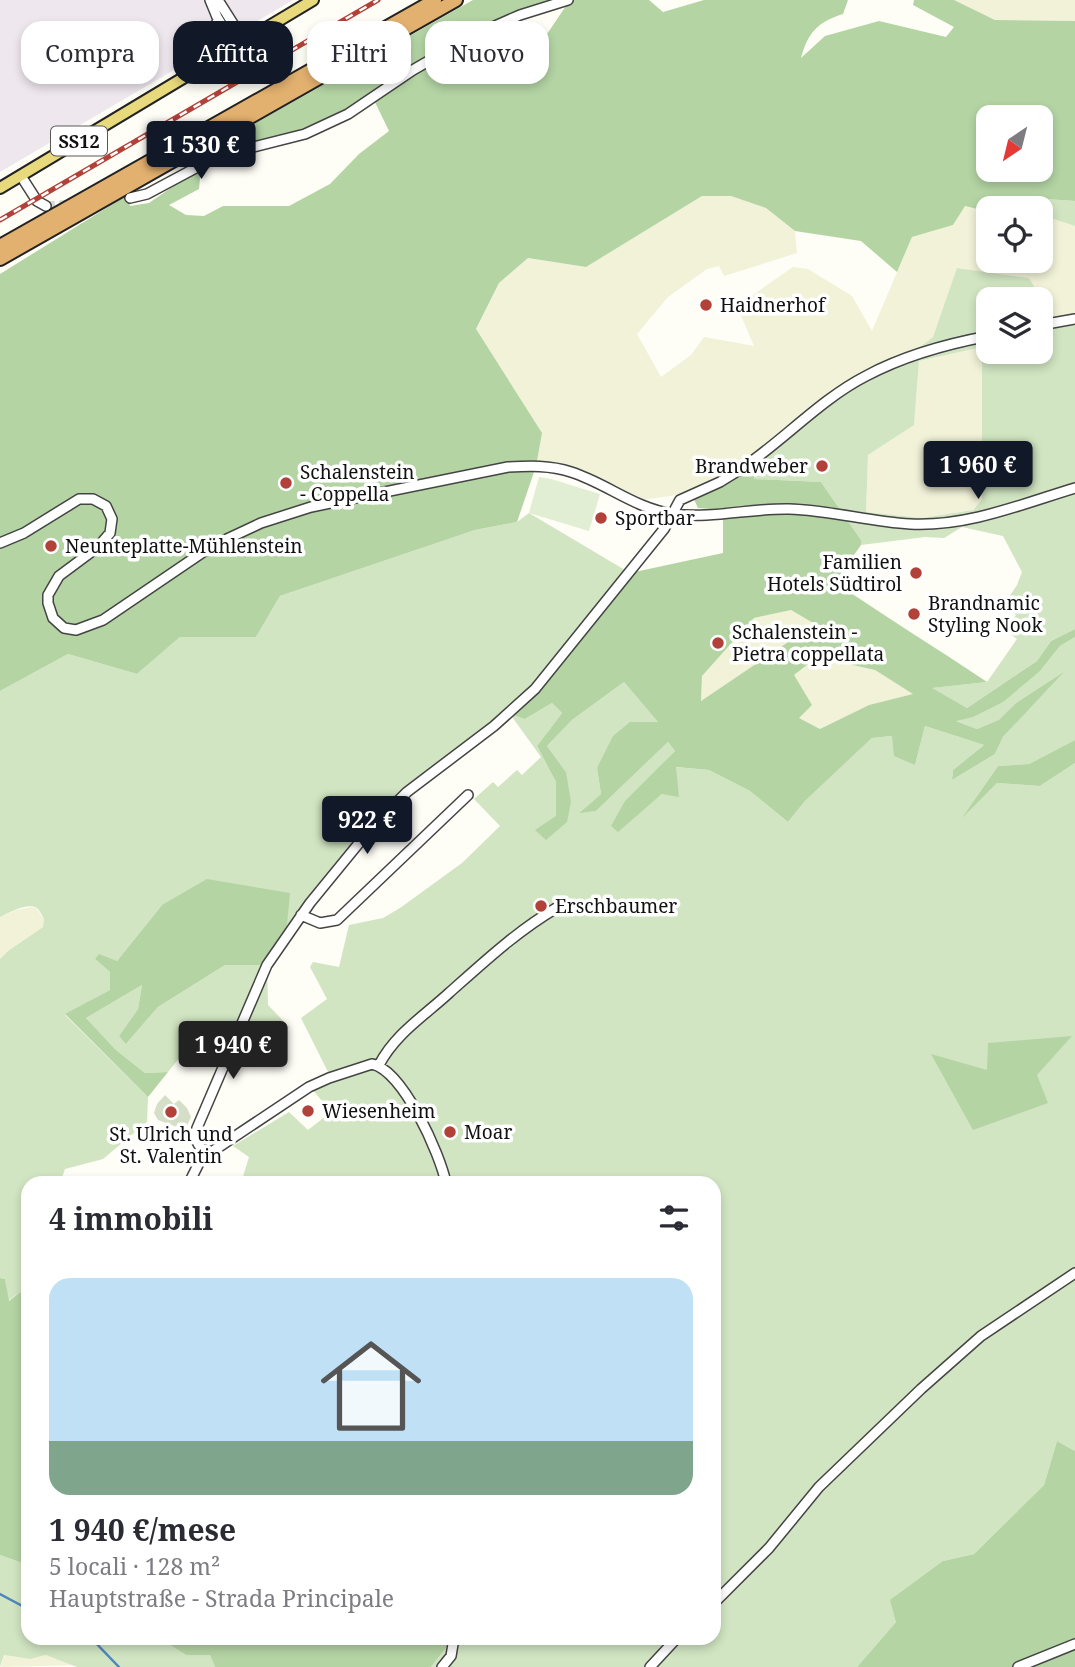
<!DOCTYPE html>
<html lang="it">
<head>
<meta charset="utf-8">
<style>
	:root { --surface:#fff; --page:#f7f7f7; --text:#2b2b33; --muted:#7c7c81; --accent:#111827 }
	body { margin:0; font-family:"Noto Serif",serif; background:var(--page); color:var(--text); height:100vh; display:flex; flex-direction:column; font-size:26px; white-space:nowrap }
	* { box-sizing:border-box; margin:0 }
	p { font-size:23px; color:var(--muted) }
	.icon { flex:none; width:38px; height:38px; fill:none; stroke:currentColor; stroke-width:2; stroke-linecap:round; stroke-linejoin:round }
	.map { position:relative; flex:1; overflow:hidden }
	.drawer { position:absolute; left:21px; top:1176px; width:700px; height:469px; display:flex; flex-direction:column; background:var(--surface); border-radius:21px; box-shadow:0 4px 10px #0003 }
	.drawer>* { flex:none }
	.guide { position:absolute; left:21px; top:21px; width:700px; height:63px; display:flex; gap:14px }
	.needle { width:46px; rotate:215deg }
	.fabs { position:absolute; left:976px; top:105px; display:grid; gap:14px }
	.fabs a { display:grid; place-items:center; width:77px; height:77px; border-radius:14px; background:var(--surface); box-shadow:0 4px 10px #0003; font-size:35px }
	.price { position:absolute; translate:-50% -60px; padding:0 16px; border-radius:7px; background:var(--accent); color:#fff; font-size:23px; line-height:46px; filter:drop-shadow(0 2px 4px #0008) }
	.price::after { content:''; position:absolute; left:50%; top:42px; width:21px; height:16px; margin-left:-10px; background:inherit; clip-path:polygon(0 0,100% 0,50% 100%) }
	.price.active { background:#222; color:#fff }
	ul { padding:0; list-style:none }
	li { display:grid; align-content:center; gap:14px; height:371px; padding:0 28px }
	li span { display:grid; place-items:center; height:217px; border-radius:21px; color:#555 }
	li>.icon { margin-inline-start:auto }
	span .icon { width:126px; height:126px; fill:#fffc; stroke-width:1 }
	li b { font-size:30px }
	h2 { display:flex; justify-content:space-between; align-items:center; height:84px; padding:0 28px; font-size:30px }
	.tag { padding:0 24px; border-radius:21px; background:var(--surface); box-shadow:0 4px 10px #0003; font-size:24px; line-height:63px }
	.tag.active { background:var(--accent); color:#fff }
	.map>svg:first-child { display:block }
	.industrial { fill:#eee7ee }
	.farmland { fill:#f1f2d8 }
	.green { fill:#d1e5c2; fill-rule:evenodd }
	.forest { fill:#b4d4a4; fill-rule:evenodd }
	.cemetery { fill:#d5dfc8 }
	.pitch { fill:#e2eed3 }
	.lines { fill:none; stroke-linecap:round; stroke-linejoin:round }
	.stream { stroke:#5086be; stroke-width:2.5 }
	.minor-tunnel { stroke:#dadad4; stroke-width:9; stroke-dasharray:9 4.5; stroke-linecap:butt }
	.minor-casing { stroke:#444; stroke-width:12 }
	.major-casing { stroke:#222; stroke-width:14 }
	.highway-casing { stroke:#222; stroke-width:16 }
	.minor { stroke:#fff; stroke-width:9 }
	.major { stroke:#e8da7c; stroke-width:10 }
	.highway { stroke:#e3b16f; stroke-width:12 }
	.rail-casing { stroke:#b14139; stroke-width:5 }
	.rail { stroke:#fff; stroke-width:2.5; stroke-dasharray:8; stroke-linecap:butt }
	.poi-dot { fill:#b14139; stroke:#fff; stroke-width:2.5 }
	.labels { text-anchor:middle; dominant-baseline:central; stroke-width:7; stroke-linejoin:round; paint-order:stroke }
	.shield { fill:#fff; stroke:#585858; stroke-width:2 }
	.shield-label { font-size:18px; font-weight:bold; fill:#111 }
	.poi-label { font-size:19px; fill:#111; stroke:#fff; text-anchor:start }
</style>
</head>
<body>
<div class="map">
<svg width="1075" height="1667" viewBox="0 0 1075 1667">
	<rect width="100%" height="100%" fill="#fefdf6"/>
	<path class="industrial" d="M0,0H293L0,172Z"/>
	<path class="farmland" d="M954,0H1075V21L995,20Z
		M702,196H732L766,208L795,231L797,253L724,276L719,266L707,269L668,297L637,334L661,377L691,355L704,337L754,346L737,306L793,267L808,269L852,296L872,331L912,237L953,225L964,206L989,212V261H1041V215L1075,226V319L1056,323L1029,278L958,268L933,337L907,357L759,457L691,493L634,501L589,479L536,466L476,330L499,283L528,258L586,267Z
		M982,347V499L972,510L922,518L866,512L868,455L914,425L919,361Z
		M791,610L816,624L701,701L702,676L754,618Z
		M816,657L875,670L914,694L869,705L820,729L799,718L793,675Z
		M32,907L36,908L44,919L43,927L8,951L0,959V917L16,910Z
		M4,1655L30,1659L46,1655L77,1665L1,1667Z"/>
	<path class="green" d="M1046,199L1075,201V226L1041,215V208H1029Z
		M957,268L1029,278L1056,322L1075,319V629L1051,641L1037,661L967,708L931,688L987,682L1017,639L1005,630L1016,615L1003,606L1017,585L1022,572L1003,536L962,527L944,538L925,537L861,545V540L821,482L754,479L759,457L827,402L907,357L933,337ZM989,299H1041V352H989ZM982,347V499L973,510L922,518L866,512L868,455L914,425L919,361Z
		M529,513L630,573L525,719L552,703L562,713L537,746L556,782V816L567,822L566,772L547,746L572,720L624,682L659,723L597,768L601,794L580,812L596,811L668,742L675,751L654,773L617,832L662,794L675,767L709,770L750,791L788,822L805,801L872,738L892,736L915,765L925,726L984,745L953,770L952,780L995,754L1003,737L1061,675L1016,703L1000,720L977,729L954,720L1040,671L1060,646L1075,637V740L1029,764L998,766L966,813L997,783L1040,786L1075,763V1451L1057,1441L1044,1485L974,1554L943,1561L896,1622L857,1667H431L446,1648V1638H714V1183H241L249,1157L233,1146L289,1112L308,1130L331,1112L308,1084L329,1074L301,1018L327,999L310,967L313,962L339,967L349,925L383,918L400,908L462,863L500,826L474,799L493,782L498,787L517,770L522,775L541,757L510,714L407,792L286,935L162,905L117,961L95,959L110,972V990L65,1015L148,1097L147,1122L103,1159L65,1169L60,1183H28V1289H24L8,1301L5,1279L0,1278V959L8,951L43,927L44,919C42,915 40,911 37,908C28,902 8,913 0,917V691L68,654L137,674L180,637H256L280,596L475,530L517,522Z
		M225,965H267L268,1005L289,1027L241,1058L227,1044L200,1032L168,1072L145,1073L116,1050L86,1018L142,985L138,1009L119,1036L127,1043L158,1007Z
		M0,1555L28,1565V1638H159L186,1655H210L215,1667H77L46,1655L30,1659L4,1655L0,1667Z"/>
	<path class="forest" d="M473,0H566L473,37H545L570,0H649L663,12L704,0H848L843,14C817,22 808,33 801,58L825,36L879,21L946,37L954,27L913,5L914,0H954L995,20L1075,21V201L1046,199L1029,208H989V212L965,206L953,225L912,237L897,272L861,241L795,231L766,208L731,196H702L586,267L528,258L499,283L476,329L542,433L536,466L517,522L475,530L280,596L256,637H180L137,674L68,654L0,691V274L129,194L130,206L149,203L201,167L199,189L169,205L186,215L204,216L223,206H289L330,184L359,154L389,131L373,98L305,134L226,153L222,142ZM989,117H1041V170H989Z
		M759,457L754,479L821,482L861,540V545L835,582C885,617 937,648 987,682L932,688L967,708L1037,661L1051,641L1075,629V637L1060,646L1040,671L1003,702L973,717L956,721L977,729L999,720L1016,703L1064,672L1003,737L995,754L952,780L953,770L984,745L925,726L915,765L894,756L892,736L872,738L805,801L788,822L750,791L709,770L676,767L679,797L662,794L618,832L611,826L625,801L675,751L668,742L596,811L579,813L601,794L597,768L613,736L630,722H658L624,682L572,720L547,746L566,772L571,802L567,822L546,840L535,830L556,816V782L537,746L562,713L552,703L525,719L509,713L630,573L723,553V510L698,508L691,493ZM791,610L815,624L701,701L702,676L754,618ZM817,657L875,670L913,694L869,705L820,729L799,718L812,705L794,675Z
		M1075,740V763L1040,786L997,783L962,818L998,766L1029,764Z
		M207,879L290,893L286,935L267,965H225L158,1007L126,1044L119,1036L138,1009L142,985L86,1018L116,1050L145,1073L168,1072L148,1097L65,1014L110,990V972L95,959L99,954L117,961L162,905Z
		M1072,1036L1037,1075L1048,1103L973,1130L931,1054L987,1070L988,1043Z
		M0,1278L5,1279L9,1301L24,1289H28V1565L0,1555Z
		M1057,1441L1075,1451V1667H857L896,1622L890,1600L943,1561L974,1554L1044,1485Z
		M159,1638H446V1648L431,1667H215L210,1655H186Z"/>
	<path class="cemetery" d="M165,1095L174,1104L179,1100L187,1108L191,1117L185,1130L158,1120L154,1113L157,1104Z"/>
	<path class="pitch" d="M539,477L551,479L600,494L589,531L529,513Z"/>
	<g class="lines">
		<path class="stream" d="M0,1594L28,1609
			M91,1638L119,1667"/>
		<path class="minor-tunnel" d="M46,206L72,204"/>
		<defs>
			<path id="minor" d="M210,0L217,17L235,47
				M218,0L244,41
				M207,64L218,42L217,22
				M21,176L37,201L46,206
				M130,198L147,194L218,156L305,134L348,114L413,70L470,37L520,15L568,0
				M1041,325L1075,319
				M0,543L24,533L79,499H93L106,506L112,519L110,533L98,547L59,576L48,595V603L53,618L64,628L76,630L103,620L212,546L261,523L311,507L508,467C529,466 550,465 571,472C606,483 636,509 673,514C712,519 751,508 789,509C830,510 870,522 910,524C967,527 1022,504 1075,488
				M301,915L320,923L337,920L468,795
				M379,1065C395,1034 424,1016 449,993C485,961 517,931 558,907
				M189,1183L205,1151
				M446,1183C440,1154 403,1070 372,1064L329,1078L309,1087L213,1151C200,1153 193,1140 197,1128L267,965L310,903L373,826L407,792L494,726L535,689L664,529L680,500L720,482L741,469C784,440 821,399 866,376C905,355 946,344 989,336
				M714,1603L769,1548L819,1487L921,1389L981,1336L1075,1273
				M442,1667L451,1656L454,1638
				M650,1667L677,1638
				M1018,1667L1075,1644"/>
			<path id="major" d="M0,188L313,0"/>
			<path id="highway" d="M0,246L435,0
				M0,259L456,0"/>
		</defs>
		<use href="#minor" class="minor-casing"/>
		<use href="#major" class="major-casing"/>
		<use href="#highway" class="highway-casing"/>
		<use href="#minor" class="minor"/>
		<use href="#major" class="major"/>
		<use href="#highway" class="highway"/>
		<defs>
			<path id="rail" d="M0,220L378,0"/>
		</defs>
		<use href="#rail" class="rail-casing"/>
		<use href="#rail" class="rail"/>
	</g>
	<g class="poi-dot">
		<circle cx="706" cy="305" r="7"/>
		<circle cx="822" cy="466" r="7"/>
		<circle cx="286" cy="483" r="7"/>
		<circle cx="601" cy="518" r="7"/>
		<circle cx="51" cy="546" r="7"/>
		<circle cx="916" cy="573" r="7"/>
		<circle cx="914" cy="614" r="7"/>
		<circle cx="718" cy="643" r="7"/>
		<circle cx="541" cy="906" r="7"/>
		<circle cx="308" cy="1111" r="7"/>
		<circle cx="171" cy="1112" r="7"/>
		<circle cx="450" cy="1132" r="7"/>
	</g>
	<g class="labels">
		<rect class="shield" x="51" y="126.5" width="56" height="29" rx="5"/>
		<g class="shield-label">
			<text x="79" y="141">SS12</text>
		</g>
		<g class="poi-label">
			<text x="720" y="305">Haidnerhof</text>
			<text x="808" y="466" text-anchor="end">Brandweber</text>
			<text x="300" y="472">Schalenstein<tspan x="300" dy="22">- Coppella</tspan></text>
			<text x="615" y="518">Sportbar</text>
			<text x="65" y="546">Neunteplatte-Mühlenstein</text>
			<text x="902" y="562" text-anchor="end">Familien<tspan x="902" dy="22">Hotels Südtirol</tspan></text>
			<text x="928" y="603">Brandnamic<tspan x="928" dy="22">Styling Nook</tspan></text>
			<text x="732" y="632">Schalenstein -<tspan x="732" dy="22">Pietra coppellata</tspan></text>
			<text x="555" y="906">Erschbaumer</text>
			<text x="322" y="1111">Wiesenheim</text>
			<text x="464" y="1132">Moar</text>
			<text x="171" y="1134" text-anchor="middle">St. Ulrich und<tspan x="171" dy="22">St. Valentin</tspan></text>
		</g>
	</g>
</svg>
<div class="fabs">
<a><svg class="needle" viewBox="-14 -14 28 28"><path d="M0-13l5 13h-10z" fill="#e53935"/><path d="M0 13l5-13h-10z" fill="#7c7c81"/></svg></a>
<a><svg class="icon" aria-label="locate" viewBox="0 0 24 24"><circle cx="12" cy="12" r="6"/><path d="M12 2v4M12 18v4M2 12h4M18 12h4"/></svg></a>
<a><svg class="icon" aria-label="layers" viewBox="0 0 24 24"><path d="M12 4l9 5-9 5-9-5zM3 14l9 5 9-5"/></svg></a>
</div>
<b class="price" style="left:201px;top:181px">1 530 €</b>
<b class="price" style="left:978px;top:501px">1 960 €</b>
<b class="price" style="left:367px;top:856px">922 €</b>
<b class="price active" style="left:233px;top:1081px">1 940 €</b>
<div class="guide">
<a class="tag">Compra</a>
<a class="tag active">Affitta</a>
<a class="tag">Filtri</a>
<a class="tag">Nuovo</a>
</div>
<section class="drawer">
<h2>4 immobili<svg class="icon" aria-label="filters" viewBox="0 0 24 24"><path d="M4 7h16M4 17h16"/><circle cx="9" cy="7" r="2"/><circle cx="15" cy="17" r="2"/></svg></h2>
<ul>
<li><span style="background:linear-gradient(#bfe0f5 75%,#7fa58c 0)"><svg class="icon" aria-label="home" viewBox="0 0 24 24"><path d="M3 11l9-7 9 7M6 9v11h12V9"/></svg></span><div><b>1 940 €/mese</b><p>5 locali · 128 m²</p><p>Hauptstraße - Strada Principale</p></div></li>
</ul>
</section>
</div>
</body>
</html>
